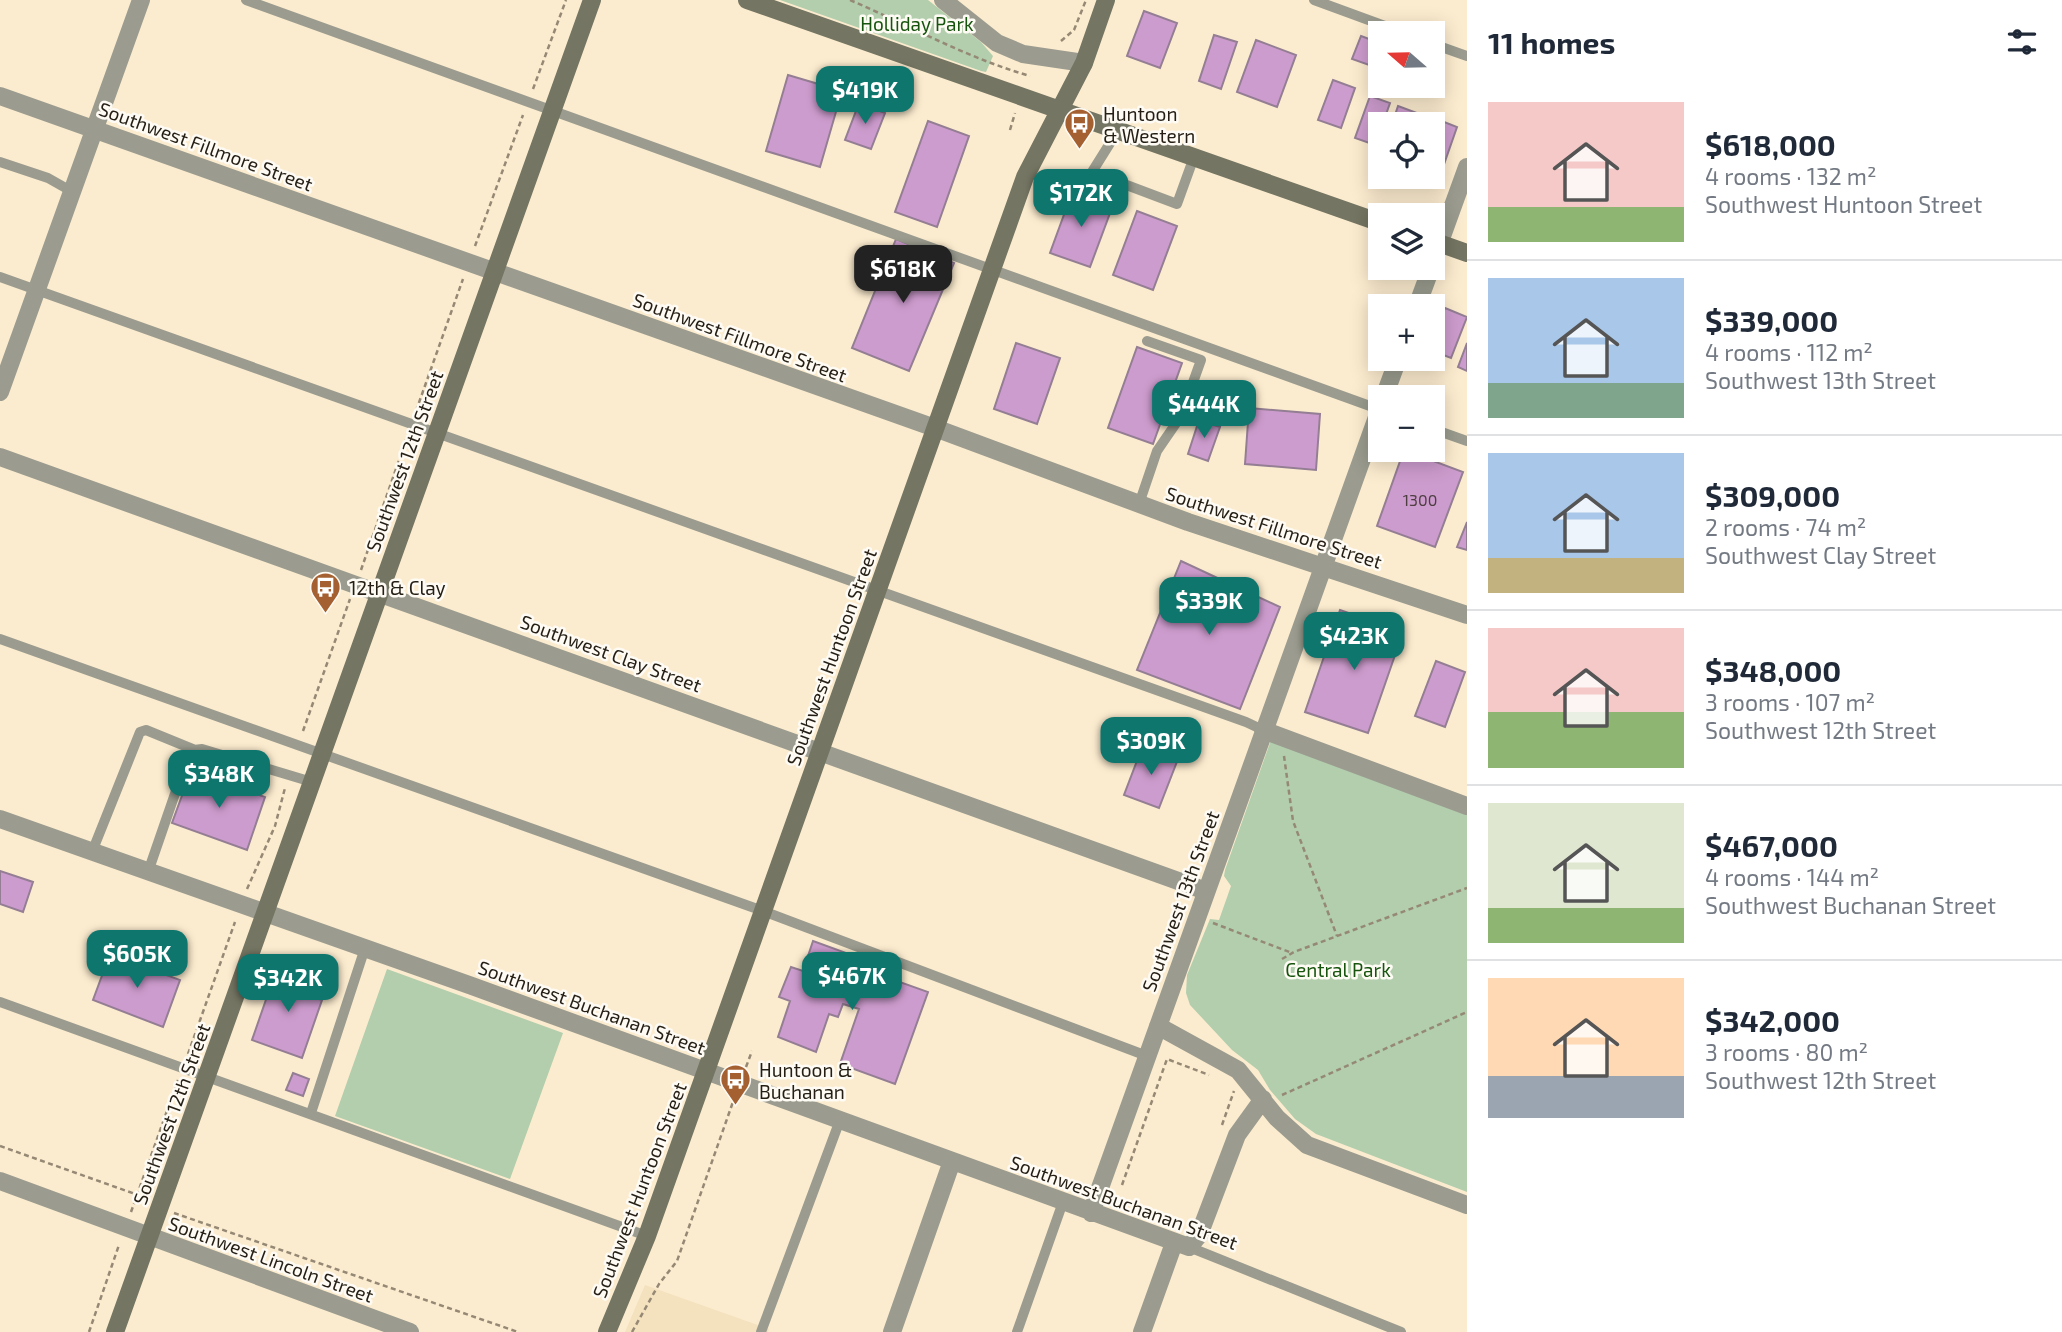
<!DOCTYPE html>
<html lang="en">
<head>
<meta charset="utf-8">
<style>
	:root { --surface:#fff; --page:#f6f6f7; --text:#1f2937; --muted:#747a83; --line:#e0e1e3; --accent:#0f766e }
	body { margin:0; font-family:"Exo 2",sans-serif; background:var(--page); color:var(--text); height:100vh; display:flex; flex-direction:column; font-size:26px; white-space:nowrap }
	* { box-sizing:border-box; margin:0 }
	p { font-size:23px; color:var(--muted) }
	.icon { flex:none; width:38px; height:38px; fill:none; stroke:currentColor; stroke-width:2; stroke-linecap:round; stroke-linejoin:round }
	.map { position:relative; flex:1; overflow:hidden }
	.sheet { display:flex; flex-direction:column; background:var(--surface); width:595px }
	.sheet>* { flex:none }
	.needle { width:46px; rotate:290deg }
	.tools { position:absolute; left:1368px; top:21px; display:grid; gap:14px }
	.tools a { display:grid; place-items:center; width:77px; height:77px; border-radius:0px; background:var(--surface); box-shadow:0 4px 18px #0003; font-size:35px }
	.price { position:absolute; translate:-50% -60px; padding:0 16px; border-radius:14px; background:var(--accent); color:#fff; font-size:23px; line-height:46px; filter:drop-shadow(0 2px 4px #0008) }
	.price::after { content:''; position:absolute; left:50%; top:42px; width:21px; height:16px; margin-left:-10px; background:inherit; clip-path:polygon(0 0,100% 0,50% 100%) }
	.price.on { background:#222; color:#fff }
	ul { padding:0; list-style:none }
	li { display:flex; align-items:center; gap:21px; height:175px; padding:0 21px }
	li+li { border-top:2px solid var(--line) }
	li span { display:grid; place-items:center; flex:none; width:196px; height:140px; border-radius:0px; color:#555 }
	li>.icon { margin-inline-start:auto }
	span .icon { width:84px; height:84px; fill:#fffc; stroke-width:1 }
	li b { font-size:30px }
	h2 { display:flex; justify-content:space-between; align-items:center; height:84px; padding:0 21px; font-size:30px }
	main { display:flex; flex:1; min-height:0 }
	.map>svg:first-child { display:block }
	.built { fill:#f4e1be }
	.green { fill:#b2cead }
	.building { fill:#cd9cce; stroke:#947e94; stroke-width:2 }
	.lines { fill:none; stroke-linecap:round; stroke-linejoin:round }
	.path { stroke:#958975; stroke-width:2.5; stroke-dasharray:5 3.5; stroke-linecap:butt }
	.lane { stroke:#9b9c8f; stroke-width:10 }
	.street { stroke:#9b9c8f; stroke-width:18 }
	.secondary { stroke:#747562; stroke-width:18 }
	.labels { text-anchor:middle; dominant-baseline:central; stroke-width:5; stroke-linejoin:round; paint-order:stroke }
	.number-label { font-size:16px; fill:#4e3e42 }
	.park-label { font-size:19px; fill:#17550f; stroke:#fefbf5 }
	.poi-label { font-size:19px; fill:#241e14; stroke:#fefbf5; text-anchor:start }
	.street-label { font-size:19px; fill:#241e14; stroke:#fefbf5 }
</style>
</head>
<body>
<main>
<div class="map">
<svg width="1467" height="1332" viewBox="0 0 1467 1332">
	<rect width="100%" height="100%" fill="#fceccf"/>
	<path class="built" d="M645,1285L769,1329L768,1332H625Z"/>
	<path class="green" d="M780,0H928L981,42L993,56L986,72L981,71Z
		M1271,740L1467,815V1192L1316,1134L1295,1119L1270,1090L1258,1070L1232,1050L1190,1005L1186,993L1187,975L1210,919L1219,920L1231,886L1224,876L1225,870Z
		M387,969L563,1033L510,1179L335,1116Z"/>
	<path class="building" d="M1144,11L1177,23L1160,68L1127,56Z
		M1214,35L1237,42L1221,89L1199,81Z
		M1361,36L1380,43L1372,66L1352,59Z
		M1256,40L1296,55L1277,107L1237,92Z
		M788,75L842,91L820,167L766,151Z
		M1333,80L1355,88L1341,128L1318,120Z
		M1370,96L1390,103L1375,145L1355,138Z
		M859,103L885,113L871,149L845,140Z
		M1398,106L1425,116L1422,124H1392Z
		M1429,116L1457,127L1442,170L1433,167V124H1427Z
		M928,121L969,136L937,227L895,212Z
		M1073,190L1113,205L1090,267L1050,253Z
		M1137,211L1177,226L1153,290L1113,275Z
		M896,239L954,263L909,371L852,348Z
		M1445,308L1467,317L1451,358L1433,351V339Z
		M1016,343L1060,358L1037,424L994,409Z
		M1467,343V371L1458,367Z
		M1137,347L1182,363L1153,444L1108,428Z
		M1249,408L1320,414L1316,470L1245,464Z
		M1199,420L1220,427L1208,461L1188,454Z
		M1404,450L1463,472L1435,547L1377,526Z
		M1467,522V550L1457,547Z
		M1181,561L1280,607L1240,709L1137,670Z
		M1340,610L1403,632L1368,733L1305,712Z
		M1436,661L1465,672L1445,727L1415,716Z
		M1143,745L1178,759L1159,808L1124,795Z
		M191,771L265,797L247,850L172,823Z
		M0,871L33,882L23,912L0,904Z
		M813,941L849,954L840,984L846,986L850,971L871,977L872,972L928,992L895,1084L840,1064L859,1009L843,1004L838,1017L829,1014L816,1052L778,1037L790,1001L779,997L791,967L803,971Z
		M110,954L180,980L163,1027L93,1000Z
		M278,965L309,976L302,993L322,1000L302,1058L252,1040Z
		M293,1073L309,1079L303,1096L286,1090Z"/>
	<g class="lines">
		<path class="path" d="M850,0C910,26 967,58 1030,76
			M1061,41L1074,30L1086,0
			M533,89L566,0
			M1010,130L1015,113
			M475,246L523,115
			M416,411L463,279
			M361,570L407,437
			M303,731L350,599
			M1284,756L1293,821L1337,936
			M247,889L275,826L285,788
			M1213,923L1292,953
			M1282,959L1294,952L1467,888
			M188,1054L235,922
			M746,1067L752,1051
			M1282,1095L1467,1012
			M1222,1125L1234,1091
			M0,1146L138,1195
			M1122,1185L1167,1059L1209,1075
			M131,1212L178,1080
			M174,1213L518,1332
			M89,1332L119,1245
			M632,1332L659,1284L677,1261L734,1099"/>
		<path class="lane" d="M246,0L1381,410
			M1314,0L1404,33
			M1433,44L1467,56
			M1117,132L1092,172L1177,204L1194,157
			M0,162L48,178L71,191
			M0,277L1246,722L1263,730
			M1433,429L1467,441
			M1139,504L1157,451L1181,416L1201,360L1147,341
			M0,639L763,911L1147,1056
			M92,852L140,732L146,730L195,750
			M148,872L188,756L194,750L202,749L312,782
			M0,1002L647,1236
			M311,1113L365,948
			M1189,1247L1401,1332
			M761,1332L840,1120
			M1017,1332L1063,1202"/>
		<path class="street" d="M943,0L997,43L1023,54L1084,63
			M0,96L935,428L1188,522L1467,615
			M1433,261L1467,167
			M1417,306L1431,268
			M0,392L141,0
			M1384,397L1398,359
			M0,457L1206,891
			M1263,730L1467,806
			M0,819L472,986L1189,1247L1199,1235L1237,1135L1263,1099
			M1158,1026L1238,1070L1277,1118L1307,1145L1467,1205
			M0,1181L410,1332
			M1091,1213L1381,406
			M892,1332L952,1161
			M1142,1332L1174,1243"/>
		<path class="secondary" d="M747,0L1381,223
			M1433,241L1467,253
			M115,1332L592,0
			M607,1332L647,1236L1025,177L1084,63L1106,0"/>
	</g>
	<defs>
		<symbol id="bus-pin" viewBox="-11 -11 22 30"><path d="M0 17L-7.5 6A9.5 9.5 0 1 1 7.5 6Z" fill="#a56031" stroke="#fefbf5"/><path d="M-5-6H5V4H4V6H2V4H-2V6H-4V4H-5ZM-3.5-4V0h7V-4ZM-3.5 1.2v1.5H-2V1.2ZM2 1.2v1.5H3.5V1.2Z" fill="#fff"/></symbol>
	</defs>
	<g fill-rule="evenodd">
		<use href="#bus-pin" x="1062" y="106" width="35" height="47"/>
		<use href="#bus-pin" x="308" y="570" width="35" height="47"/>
		<use href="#bus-pin" x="718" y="1062" width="35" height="47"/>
	</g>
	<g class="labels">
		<g class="number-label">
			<text x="1420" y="499">1300</text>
		</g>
		<g class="park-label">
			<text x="917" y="23">Holliday Park</text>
			<text x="1338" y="969">Central Park</text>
		</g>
		<g class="poi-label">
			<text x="1103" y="113">Huntoon<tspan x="1103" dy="22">&amp; Western</tspan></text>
			<text x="349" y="587">12th &amp; Clay</text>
			<text x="759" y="1069">Huntoon &amp;<tspan x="759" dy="22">Buchanan</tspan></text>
		</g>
		<g class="street-label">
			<text transform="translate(206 146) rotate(20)">Southwest Fillmore Street</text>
			<text transform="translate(740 337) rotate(20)">Southwest Fillmore Street</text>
			<text transform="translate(404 461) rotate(-70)">Southwest 12th Street</text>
			<text transform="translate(1274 527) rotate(18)">Southwest Fillmore Street</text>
			<text transform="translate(611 653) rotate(20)">Southwest Clay Street</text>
			<text transform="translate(831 657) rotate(-70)">Southwest Huntoon Street</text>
			<text transform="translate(1180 901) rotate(-70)">Southwest 13th Street</text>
			<text transform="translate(592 1007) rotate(20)">Southwest Buchanan Street</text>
			<text transform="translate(171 1114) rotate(-70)">Southwest 12th Street</text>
			<text transform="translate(639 1190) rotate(-69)">Southwest Huntoon Street</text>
			<text transform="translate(1124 1202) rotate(20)">Southwest Buchanan Street</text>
			<text transform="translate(271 1259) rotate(20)">Southwest Lincoln Street</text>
		</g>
	</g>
</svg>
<div class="tools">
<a><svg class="needle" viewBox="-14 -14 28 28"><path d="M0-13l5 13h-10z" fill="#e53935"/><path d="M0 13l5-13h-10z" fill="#747a83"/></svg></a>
<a><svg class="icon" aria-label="locate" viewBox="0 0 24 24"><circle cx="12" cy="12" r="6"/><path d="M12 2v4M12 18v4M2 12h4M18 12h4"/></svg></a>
<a><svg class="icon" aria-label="layers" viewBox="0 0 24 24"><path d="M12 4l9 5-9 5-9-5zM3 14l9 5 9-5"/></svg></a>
<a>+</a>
<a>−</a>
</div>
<b class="price" style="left:865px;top:126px">$419K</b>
<b class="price" style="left:1081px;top:229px">$172K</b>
<b class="price on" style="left:903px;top:305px">$618K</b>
<b class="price" style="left:1204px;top:440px">$444K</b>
<b class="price" style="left:1209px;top:637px">$339K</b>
<b class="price" style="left:1354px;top:672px">$423K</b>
<b class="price" style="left:1151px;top:777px">$309K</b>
<b class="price" style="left:219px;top:810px">$348K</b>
<b class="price" style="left:137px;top:990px">$605K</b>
<b class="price" style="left:852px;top:1012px">$467K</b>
<b class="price" style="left:288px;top:1014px">$342K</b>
</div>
<section class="sheet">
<h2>11 homes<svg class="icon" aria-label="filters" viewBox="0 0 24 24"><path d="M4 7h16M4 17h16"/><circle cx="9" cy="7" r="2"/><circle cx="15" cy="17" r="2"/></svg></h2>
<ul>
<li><span style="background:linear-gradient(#f6c9c9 75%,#8fb573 0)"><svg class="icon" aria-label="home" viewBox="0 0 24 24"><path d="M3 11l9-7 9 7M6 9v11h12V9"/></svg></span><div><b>$618,000</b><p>4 rooms · 132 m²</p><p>Southwest Huntoon Street</p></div></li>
<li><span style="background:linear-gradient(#a9c7e8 75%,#7fa58c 0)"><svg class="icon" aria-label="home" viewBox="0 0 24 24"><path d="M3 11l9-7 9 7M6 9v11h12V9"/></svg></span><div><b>$339,000</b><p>4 rooms · 112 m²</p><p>Southwest 13th Street</p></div></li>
<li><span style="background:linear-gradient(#a9c7e8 75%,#c2b280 0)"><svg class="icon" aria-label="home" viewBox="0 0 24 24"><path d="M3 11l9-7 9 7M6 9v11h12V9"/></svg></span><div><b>$309,000</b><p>2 rooms · 74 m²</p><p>Southwest Clay Street</p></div></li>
<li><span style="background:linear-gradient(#f6c9c9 60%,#8fb573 0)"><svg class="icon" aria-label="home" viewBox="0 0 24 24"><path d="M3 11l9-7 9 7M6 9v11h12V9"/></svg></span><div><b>$348,000</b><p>3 rooms · 107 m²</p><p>Southwest 12th Street</p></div></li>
<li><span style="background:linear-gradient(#dfe7d0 75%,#8fb573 0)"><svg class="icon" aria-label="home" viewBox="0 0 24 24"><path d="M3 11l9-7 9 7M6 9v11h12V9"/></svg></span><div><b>$467,000</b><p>4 rooms · 144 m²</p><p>Southwest Buchanan Street</p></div></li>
<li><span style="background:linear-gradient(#ffd9b3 70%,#9aa5b1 0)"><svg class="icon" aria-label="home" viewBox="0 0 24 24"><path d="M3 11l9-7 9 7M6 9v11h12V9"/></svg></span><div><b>$342,000</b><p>3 rooms · 80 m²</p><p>Southwest 12th Street</p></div></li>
</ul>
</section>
</main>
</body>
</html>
